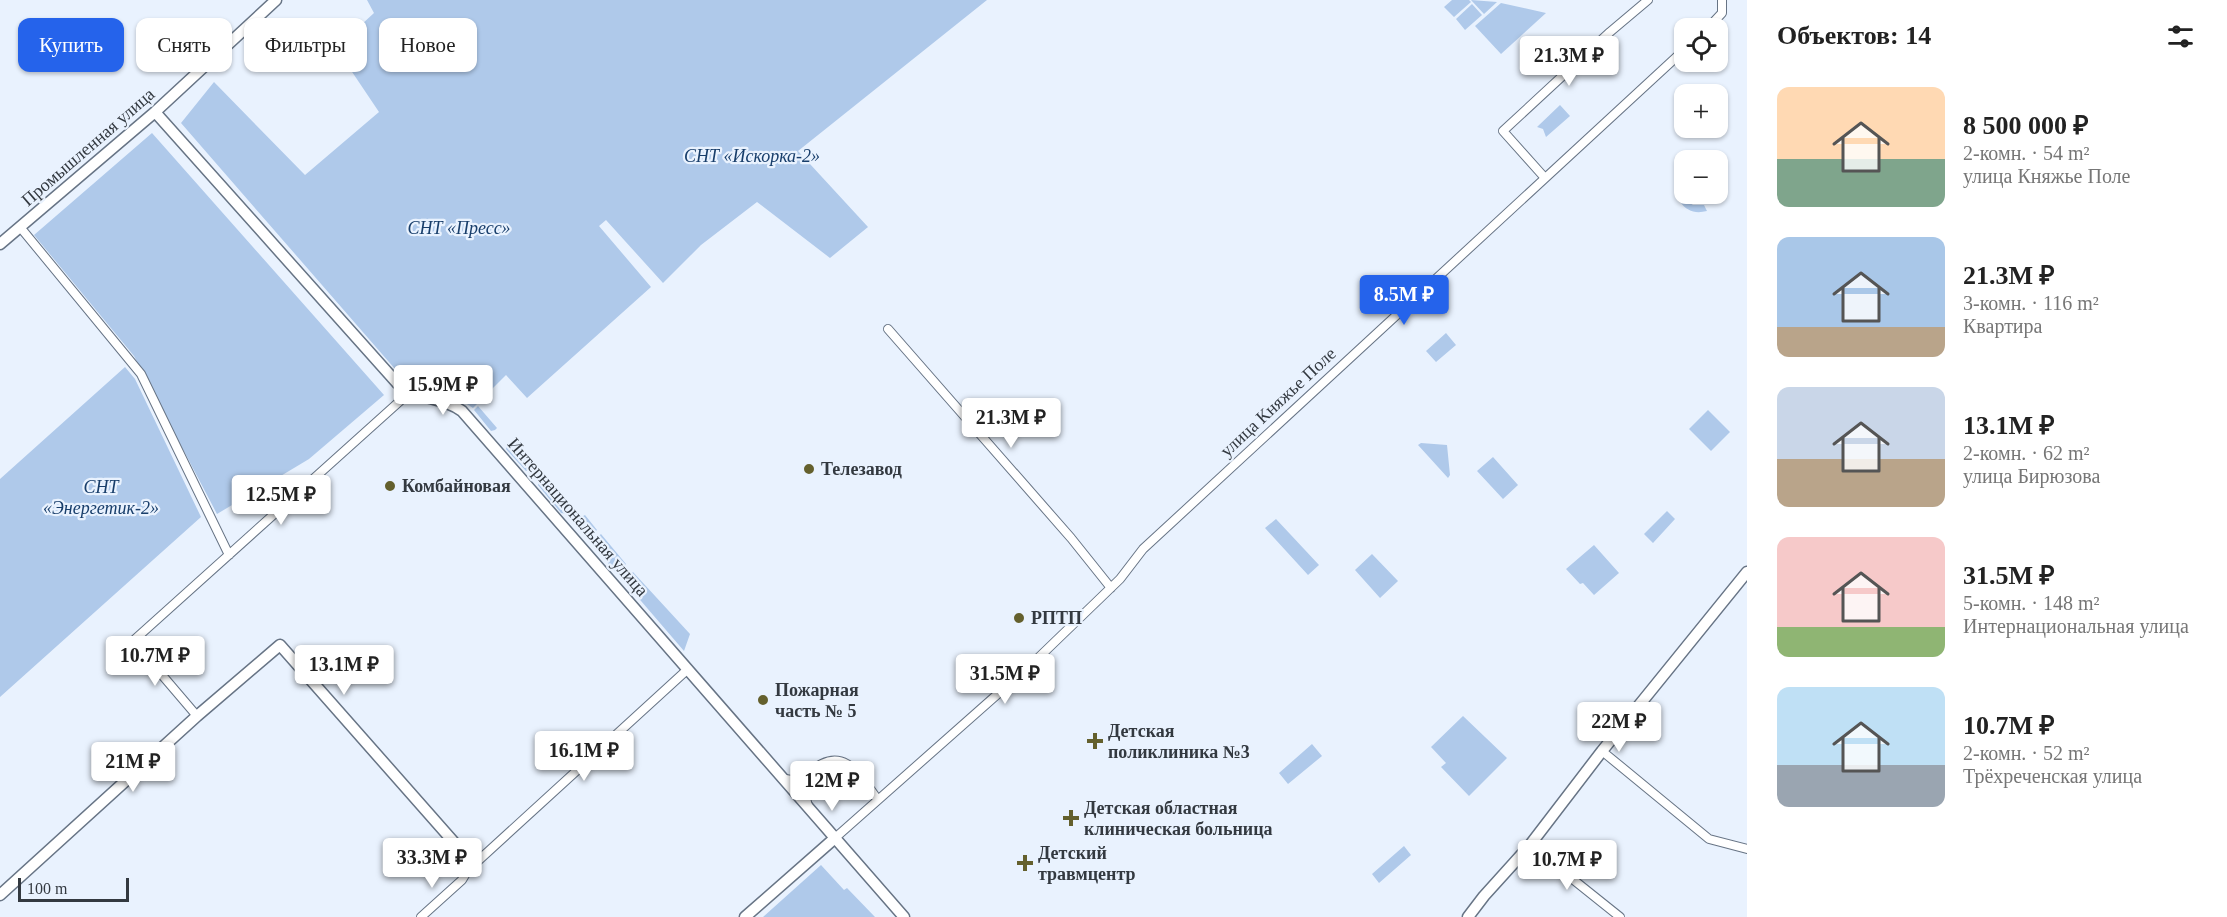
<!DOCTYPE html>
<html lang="ru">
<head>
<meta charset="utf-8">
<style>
	:root { --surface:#fff; --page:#f2f2f2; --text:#222; --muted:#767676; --accent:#2563eb }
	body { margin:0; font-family:"Times New Roman",serif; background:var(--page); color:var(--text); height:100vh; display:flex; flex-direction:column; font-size:22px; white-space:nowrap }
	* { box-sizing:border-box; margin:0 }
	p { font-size:20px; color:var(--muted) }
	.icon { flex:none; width:33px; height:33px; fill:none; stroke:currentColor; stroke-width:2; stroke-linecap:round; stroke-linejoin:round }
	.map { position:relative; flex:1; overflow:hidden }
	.details { display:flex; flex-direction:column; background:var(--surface); width:480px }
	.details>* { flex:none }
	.guide { position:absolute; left:18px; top:18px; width:570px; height:54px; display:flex; gap:12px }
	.tools { position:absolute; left:1674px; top:18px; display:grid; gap:12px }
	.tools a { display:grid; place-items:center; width:54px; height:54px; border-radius:12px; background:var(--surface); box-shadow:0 2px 4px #0004; font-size:30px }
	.scale { position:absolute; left:18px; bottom:15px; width:111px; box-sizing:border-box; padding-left:6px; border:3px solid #333940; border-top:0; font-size:16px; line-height:21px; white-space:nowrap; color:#333940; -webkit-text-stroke:4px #e9f2fe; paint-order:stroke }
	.price { position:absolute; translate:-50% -51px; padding:0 14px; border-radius:6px; background:#fff; color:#222; font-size:20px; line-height:39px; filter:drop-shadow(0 2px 3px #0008) }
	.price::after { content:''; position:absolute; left:50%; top:36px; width:18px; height:14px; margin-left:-9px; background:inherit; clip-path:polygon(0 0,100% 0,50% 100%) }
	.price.current { background:var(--accent); color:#fff }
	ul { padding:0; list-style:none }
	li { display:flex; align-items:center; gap:18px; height:150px; padding:0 30px }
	li span { display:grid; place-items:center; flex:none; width:168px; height:120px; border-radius:12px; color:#555 }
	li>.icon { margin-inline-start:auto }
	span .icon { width:72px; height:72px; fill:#fffc; stroke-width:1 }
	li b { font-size:26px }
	h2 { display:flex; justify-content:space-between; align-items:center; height:72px; padding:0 30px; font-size:26px }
	.pill { padding:0 21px; border-radius:12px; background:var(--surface); box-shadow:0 2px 4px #0004; font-size:21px; line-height:54px }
	.pill.current { background:var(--accent); color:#fff }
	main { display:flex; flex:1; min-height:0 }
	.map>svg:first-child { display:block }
	.green { fill:#afc9ea }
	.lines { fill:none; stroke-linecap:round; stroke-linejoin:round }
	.minor-casing { stroke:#677485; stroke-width:10 }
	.tertiary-casing { stroke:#677485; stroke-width:13 }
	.secondary-casing { stroke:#677485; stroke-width:13 }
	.minor { stroke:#fff; stroke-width:8 }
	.tertiary { stroke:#fff; stroke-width:10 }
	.secondary { stroke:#fff; stroke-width:10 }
	.poi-dot { fill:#64602d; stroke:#e9f2fe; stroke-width:2 }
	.labels { text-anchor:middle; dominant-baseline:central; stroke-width:4.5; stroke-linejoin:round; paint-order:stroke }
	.street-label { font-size:18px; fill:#333940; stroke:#e9f2fe }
	.park-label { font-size:18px; font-style:italic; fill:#183e6b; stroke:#e9f2fe }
	.poi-label { font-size:18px; font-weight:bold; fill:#333940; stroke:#e9f2fe; text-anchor:start }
</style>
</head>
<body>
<main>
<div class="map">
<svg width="1747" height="917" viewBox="0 0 1747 917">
	<rect width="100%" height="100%" fill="#e9f2fe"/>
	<path class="green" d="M367,0H987L798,151L868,227L830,258L757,202L701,245L663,283L606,220L599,226L651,287L527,398L506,375L473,408L447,391L414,385L402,377L181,123L214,82L305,175L379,112L336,48L374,13Z
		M1452,0H1469L1471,2L1454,17L1444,7Z
		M1471,0L1497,2L1484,14Z
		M1501,3L1546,13L1501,54L1475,26Z
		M1472,4L1482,15L1465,30L1456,19Z
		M1560,105L1570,116L1546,137L1543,129L1537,127Z
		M152,133L384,395L309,459L217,514L134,356L34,235Z
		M1684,196L1706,197L1707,201L1705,203H1693Z
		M1682,198L1693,205H1704L1707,211C1695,214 1687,211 1680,202Z
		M1446,333L1456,345L1436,362L1426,351Z
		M125,367L135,379L201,517L0,697V479Z
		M478,406L497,428L495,430L491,431L474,410Z
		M1708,410L1730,432L1711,451L1689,429Z
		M508,443L511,444L531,466L529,471H526L506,449Z
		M1421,443L1447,445L1450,475L1448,478L1418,445Z
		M1493,457L1518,485L1503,499L1477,471Z
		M542,477L570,510L568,514L561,513L538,485L540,478Z
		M1667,511L1675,519L1653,543L1644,534Z
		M585,515L597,530L587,539L575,525L576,520Z
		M1276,519L1319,565L1308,575L1265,528Z
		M601,534L626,564L617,574L591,543Z
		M1594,545L1619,573L1594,595L1583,583L1580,584L1566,569Z
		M1372,554L1398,581L1380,598L1355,570Z
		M633,572L690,634L684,651L623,580Z
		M1463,716L1507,758L1469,796L1441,767L1446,763L1431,747Z
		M1312,744L1322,756L1288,784L1279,773Z
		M1404,846L1411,855L1379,883L1372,874Z
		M821,865L844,890L847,888L875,917H763Z"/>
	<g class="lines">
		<defs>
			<path id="minor" d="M1708,28L1722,13V0
				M1545,178L1503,131L1610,32L1648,0
				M20,227L141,374L229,555
				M888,329L1071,538L1111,588
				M197,716L133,641L410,392
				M1602,751L1709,839L1747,849
				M785,779L800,781L807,778
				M808,806C806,798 803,790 806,783C810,766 831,755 847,764C860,772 869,788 878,800
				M835,838L1035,661L1120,579L1143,549L1684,50
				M1530,845L1620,917
				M421,917L462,880L468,870L688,669"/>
			<path id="tertiary" d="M155,112L397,383C415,400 442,396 462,411L904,917
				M0,244L155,112L276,0
				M0,895L197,716L280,645L474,865
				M1468,917L1484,896L1530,845L1602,751L1747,572"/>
			<path id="secondary" d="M745,917L835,838"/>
		</defs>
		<use href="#minor" class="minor-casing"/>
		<use href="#tertiary" class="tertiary-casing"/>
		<use href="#secondary" class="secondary-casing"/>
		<use href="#minor" class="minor"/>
		<use href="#tertiary" class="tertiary"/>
		<use href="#secondary" class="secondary"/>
	</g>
	<g class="poi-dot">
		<circle cx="809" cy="469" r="6"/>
		<circle cx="390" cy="486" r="6"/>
		<circle cx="1019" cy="618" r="6"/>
		<circle cx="763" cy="700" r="6"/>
		<path d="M1092 732h6v6h6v6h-6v6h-6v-6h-6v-6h6z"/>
		<path d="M1068 809h6v6h6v6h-6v6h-6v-6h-6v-6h6z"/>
		<path d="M1022 854h6v6h6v6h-6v6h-6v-6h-6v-6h6z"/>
	</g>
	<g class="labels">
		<g class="street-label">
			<text transform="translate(88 147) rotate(-41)">Промышленная улица</text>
			<text transform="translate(1278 402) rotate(-43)">улица Княжье Поле</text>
			<text transform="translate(578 517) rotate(49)">Интернациональная улица</text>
		</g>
		<g class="park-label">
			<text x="752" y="156">СНТ «Искорка-2»</text>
			<text x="459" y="228">СНТ «Пресс»</text>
			<text x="101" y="487">СНТ<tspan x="101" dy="21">«Энергетик-2»</tspan></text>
		</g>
		<g class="poi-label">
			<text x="821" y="469">Телезавод</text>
			<text x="402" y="486">Комбайновая</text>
			<text x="1031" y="618">РПТП</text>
			<text x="775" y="690">Пожарная<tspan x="775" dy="21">часть № 5</tspan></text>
			<text x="1108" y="731">Детская<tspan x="1108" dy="21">поликлиника №3</tspan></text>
			<text x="1084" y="808">Детская областная<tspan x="1084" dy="21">клиническая больница</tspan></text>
			<text x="1038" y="853">Детский<tspan x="1038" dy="21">травмцентр</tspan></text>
		</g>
	</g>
</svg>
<div class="tools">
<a><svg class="icon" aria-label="locate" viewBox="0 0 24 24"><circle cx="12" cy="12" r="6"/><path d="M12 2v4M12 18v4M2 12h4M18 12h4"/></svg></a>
<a>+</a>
<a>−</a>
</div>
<div class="scale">100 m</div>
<b class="price" style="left:1569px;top:87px">21.3M ₽</b>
<b class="price current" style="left:1404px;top:326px">8.5M ₽</b>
<b class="price" style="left:443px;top:416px">15.9M ₽</b>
<b class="price" style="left:1011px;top:449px">21.3M ₽</b>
<b class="price" style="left:281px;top:526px">12.5M ₽</b>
<b class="price" style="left:155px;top:687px">10.7M ₽</b>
<b class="price" style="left:344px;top:696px">13.1M ₽</b>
<b class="price" style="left:1005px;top:705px">31.5M ₽</b>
<b class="price" style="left:1619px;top:753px">22M ₽</b>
<b class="price" style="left:584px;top:782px">16.1M ₽</b>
<b class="price" style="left:133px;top:793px">21M ₽</b>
<b class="price" style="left:832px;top:812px">12M ₽</b>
<b class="price" style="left:432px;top:889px">33.3M ₽</b>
<b class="price" style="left:1567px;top:891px">10.7M ₽</b>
<div class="guide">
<a class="pill current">Купить</a>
<a class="pill">Снять</a>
<a class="pill">Фильтры</a>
<a class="pill">Новое</a>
</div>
</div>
<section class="details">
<h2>Объектов: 14<svg class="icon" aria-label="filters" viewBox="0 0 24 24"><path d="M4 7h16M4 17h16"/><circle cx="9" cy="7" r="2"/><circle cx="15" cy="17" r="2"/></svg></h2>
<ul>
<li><span style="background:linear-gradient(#ffd9b3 60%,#7fa58c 0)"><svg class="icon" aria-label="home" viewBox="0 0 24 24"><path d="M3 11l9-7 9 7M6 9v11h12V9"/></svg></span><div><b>8 500 000 ₽</b><p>2-комн. · 54 m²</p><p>улица Княжье Поле</p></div></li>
<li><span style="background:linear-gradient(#a9c7e8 75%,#b9a48a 0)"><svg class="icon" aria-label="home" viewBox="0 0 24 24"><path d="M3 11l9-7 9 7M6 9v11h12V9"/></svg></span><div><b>21.3M ₽</b><p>3-комн. · 116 m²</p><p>Квартира</p></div></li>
<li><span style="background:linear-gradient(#c9d6e8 60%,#b9a48a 0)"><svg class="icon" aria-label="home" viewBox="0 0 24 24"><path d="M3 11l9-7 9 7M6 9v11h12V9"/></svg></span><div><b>13.1M ₽</b><p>2-комн. · 62 m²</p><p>улица Бирюзова</p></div></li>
<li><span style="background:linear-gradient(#f6c9c9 75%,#8fb573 0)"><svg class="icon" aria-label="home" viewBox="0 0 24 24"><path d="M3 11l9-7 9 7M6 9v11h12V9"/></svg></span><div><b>31.5M ₽</b><p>5-комн. · 148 m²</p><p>Интернациональная улица</p></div></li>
<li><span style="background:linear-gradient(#bfe0f5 65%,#9aa5b1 0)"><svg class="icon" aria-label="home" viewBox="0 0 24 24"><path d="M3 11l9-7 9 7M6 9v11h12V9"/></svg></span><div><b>10.7M ₽</b><p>2-комн. · 52 m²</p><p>Трёхреченская улица</p></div></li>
</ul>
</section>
</main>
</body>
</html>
